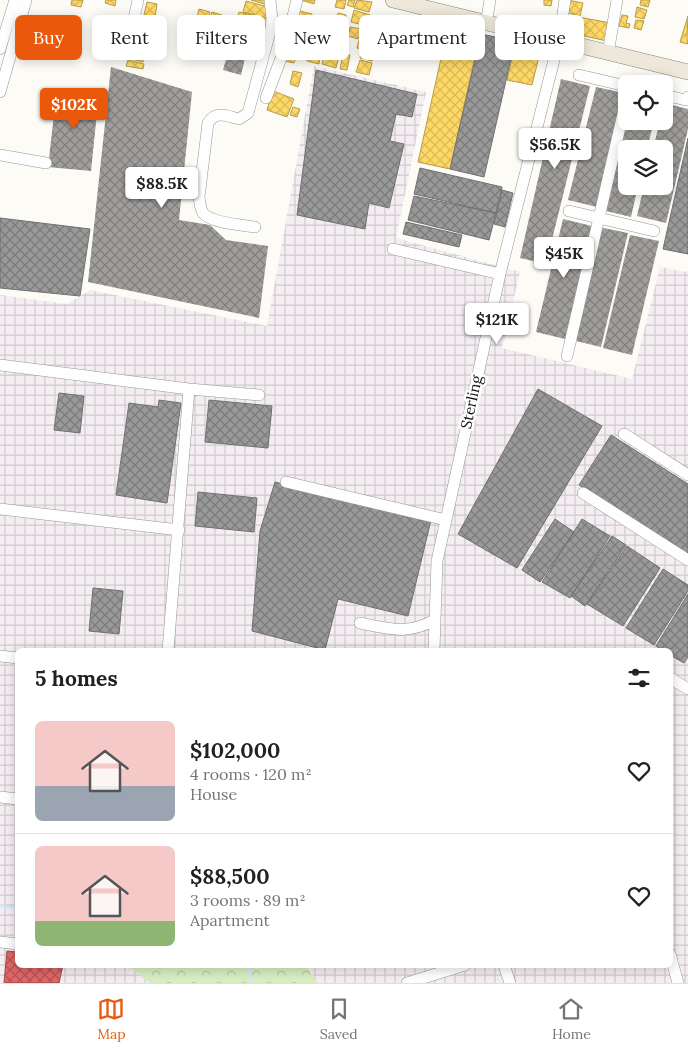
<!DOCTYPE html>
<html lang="en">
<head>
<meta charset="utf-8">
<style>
	:root { --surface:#fff; --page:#f2f2f2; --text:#202124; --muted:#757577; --line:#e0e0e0; --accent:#ea580c }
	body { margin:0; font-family:Lora,serif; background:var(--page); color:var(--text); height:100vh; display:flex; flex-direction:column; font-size:19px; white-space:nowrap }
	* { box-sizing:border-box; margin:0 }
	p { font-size:16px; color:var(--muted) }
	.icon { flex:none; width:28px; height:28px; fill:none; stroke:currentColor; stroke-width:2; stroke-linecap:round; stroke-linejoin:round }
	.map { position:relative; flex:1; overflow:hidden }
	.drawer { position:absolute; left:15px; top:648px; width:658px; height:320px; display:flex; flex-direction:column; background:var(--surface); border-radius:8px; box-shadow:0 2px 12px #0003 }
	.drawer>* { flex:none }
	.hud { position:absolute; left:15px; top:15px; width:659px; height:45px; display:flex; gap:10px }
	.tools { position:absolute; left:618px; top:75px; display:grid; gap:10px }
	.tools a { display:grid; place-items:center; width:55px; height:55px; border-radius:8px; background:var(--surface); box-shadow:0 2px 12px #0003; font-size:25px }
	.price { position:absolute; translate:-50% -42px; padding:0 11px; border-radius:5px; background:#fff; color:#222; font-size:16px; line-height:32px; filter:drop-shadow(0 1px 2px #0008) }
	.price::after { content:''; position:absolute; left:50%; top:30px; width:15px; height:11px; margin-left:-8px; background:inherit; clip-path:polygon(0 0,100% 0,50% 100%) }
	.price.active { background:var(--accent); color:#fff }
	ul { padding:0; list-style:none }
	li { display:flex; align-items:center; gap:15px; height:125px; padding:0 20px }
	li+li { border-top:1px solid var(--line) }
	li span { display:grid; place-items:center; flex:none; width:140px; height:100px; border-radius:8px; color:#555 }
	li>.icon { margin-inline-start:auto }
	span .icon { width:60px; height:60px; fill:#fffc; stroke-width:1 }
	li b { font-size:21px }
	h2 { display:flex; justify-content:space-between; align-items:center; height:60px; padding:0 20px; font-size:21px }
	.tag { padding:0 18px; border-radius:8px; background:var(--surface); box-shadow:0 2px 12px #0003; font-size:18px; line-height:45px }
	.tag.active { background:var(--accent); color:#fff }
	.tab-bar { display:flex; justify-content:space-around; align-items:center; height:70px; border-top:1px solid var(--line); background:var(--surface); font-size:14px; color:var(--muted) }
	.tab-bar a { display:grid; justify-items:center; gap:2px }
	.tab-bar .active { color:var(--accent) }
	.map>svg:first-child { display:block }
	.industrial { fill:url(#industrial-grid) }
	.forest { fill:url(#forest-crowns) }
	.homes { fill:url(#homes-cross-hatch); stroke:#b79d4c }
	.shops { fill:url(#shops-cross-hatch); stroke:#a24c4c }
	.industry { fill:url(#industry-cross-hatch); stroke:#707070 }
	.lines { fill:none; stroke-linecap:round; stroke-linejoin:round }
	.stream { stroke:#c8ebfb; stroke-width:2.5 }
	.building { fill:url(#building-cross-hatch) }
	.minor-casing { stroke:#969694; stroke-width:12 }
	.major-casing { stroke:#848381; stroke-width:16 }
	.minor { stroke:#fffefe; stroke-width:11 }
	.major { stroke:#eee8da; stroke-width:15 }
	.labels { text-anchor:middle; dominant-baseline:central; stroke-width:5; stroke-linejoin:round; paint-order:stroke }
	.street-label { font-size:15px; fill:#101010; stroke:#fff }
</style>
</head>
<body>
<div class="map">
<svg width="688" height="983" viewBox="0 0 688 983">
	<defs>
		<pattern id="industrial-grid" width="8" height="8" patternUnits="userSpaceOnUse" patternTransform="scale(1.25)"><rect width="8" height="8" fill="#f4eef2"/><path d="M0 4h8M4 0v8" fill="none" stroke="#d0cbce"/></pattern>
		<pattern id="forest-crowns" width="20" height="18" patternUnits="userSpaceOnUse" patternTransform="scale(1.25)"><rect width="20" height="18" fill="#d8edc0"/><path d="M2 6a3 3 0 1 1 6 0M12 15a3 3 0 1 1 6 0" fill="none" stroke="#b8caa4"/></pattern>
		<pattern id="homes-cross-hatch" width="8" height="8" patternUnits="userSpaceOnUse" patternTransform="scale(1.25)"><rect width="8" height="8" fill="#ffd966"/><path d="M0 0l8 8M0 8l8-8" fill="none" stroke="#dab957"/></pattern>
		<pattern id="shops-cross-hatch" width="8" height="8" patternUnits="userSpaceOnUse" patternTransform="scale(1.25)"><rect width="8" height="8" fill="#e06666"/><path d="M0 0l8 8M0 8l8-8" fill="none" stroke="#b45353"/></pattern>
		<pattern id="industry-cross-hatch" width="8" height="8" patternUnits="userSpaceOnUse" patternTransform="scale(1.25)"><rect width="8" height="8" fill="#999"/><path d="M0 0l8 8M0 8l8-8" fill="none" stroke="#7b7b7b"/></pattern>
		<pattern id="building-cross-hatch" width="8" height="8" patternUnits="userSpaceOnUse" patternTransform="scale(1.25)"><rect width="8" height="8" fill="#a09e9b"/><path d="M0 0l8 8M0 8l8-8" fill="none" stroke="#817f7d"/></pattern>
	</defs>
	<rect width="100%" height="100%" fill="#fcfbf6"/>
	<path class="industrial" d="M314,66L426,92L396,238L520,272L502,348L632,379L660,267L688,272V983H317L306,965H670V650H18V965H127L150,983H0V295L67,304L90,290L267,326Z"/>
	<path class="forest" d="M127,965H306L317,983H150Z"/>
	<path class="homes" d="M72,0H83L81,7L71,5Z
		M106,0H116L115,6L105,3Z
		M251,0H265L264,4Z
		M301,0H315L314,4Z
		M337,0H346L344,9L335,7Z
		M349,0H355L353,7L347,5Z
		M357,0L372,2L369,12L354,8Z
		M544,0H552L551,6L544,5Z
		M568,0L583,3L580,16L565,12Z
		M641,0H650L648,7L640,5Z
		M246,1L268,7L266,18L243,12Z
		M147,2L157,4L155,17L144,15Z
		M637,7L647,10L644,19L635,17Z
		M199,9L210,12L205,28L195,25Z
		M354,10L370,15L367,26L351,22Z
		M299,11L312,14L310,21L298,18Z
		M212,12L222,15L216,34L206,31Z
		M239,12L269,19L267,30L236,23Z
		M338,13L346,15L343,28L335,26Z
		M622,15L628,16L626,23L630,24L629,28L619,26Z
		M688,16L687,38L688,44L680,42Z
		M578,17L611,23L607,41L575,34Z
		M636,20L644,21L641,30L634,28Z
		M298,23L310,26L306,41L294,37Z
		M370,23L375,24L374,30L368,29Z
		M235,25L267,33L265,44L233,36Z
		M350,27L361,29L358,39L348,36Z
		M448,27L480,34L450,169L418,162Z
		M313,28L323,29L322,37L312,35Z
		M364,29L373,32L372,39L362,37Z
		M360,37L372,40L370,51L357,48Z
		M311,38L323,40L319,64L307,61Z
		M303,40L310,42L308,50L301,49Z
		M516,42L541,48L532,85L507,80Z
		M131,44L147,48L143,62L128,58Z
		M362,50L373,52L372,61L360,58Z
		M287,51L297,54L294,63L285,61Z
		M325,53L339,56L336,68L322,64Z
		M343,54L350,55L347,70L340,69Z
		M128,60L144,64L143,69L126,66Z
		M360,60L372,63L369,75L356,72Z
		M293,71L302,73L298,87L290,84Z
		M273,91L294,99L287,117L267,110Z
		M293,107L300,109L297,117L290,115Z"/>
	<path class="shops" d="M7,951L18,952V965H63L59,983H4Z"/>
	<path class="industry" d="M481,34L515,41L484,177L450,169Z
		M316,70L417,94L412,117L396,114L390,141L404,144L389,208L369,203L365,229L297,215Z
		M688,138V254L663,249Z
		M420,168L502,187L496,213L414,194Z
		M502,190L513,193L505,227L494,224Z
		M414,196L496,213L489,240L408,220Z
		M0,218L90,229L80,296L0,288Z
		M406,222L462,235L459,247L403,234Z
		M538,389L602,426L517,568L458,534Z
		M59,393L84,396L80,433L54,430Z
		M159,400L181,403L167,503L116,495L129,403L158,407Z
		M209,400L272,406L268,448L205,442Z
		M611,435L688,484V555L579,485Z
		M275,482L431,520L408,616L338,599L325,650L252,631L260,531Z
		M198,492L257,498L254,532L195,526Z
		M555,519L574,532L540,582L522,570Z
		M582,519L610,536L570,598L542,582Z
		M612,536L626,545L585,606L571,596Z
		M627,546L660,568L623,626L587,604Z
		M663,569L688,585V591L654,645L626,628Z
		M93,588L123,591L119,634L89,631Z
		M688,594V657L684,663L670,655V650H662L656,646Z"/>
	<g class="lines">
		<path class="stream" d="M0,906L18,908
			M249,965L251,983"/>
	</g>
	<path class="building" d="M229,49L246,54L241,75L223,70Z
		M111,67L192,92L179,220L210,225L226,240L268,246L259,318L88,282Z
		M561,79L590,86L546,264L520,258Z
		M596,87L624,93L597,207L568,200Z
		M57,88L99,93L91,171L48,167Z
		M664,103L688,109V129L666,223L637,216L644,186H664V149H653L660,121H664Z
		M626,121H654L647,149H626V186H638L631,217L602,210Z
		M563,219L592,226L565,339L536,332Z
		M599,227L628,233L601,347L572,340Z
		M630,235L659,241L632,355L603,348Z"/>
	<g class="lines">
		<defs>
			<path id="minor" d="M486,24L490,0
				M0,49L15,0
				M127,51L138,0
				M608,53L617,0
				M579,75L626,86
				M0,92L26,0
				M664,95L686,100L688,97
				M266,98L285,48L297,0
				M0,155L46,163
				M569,211L654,231
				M255,227C242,225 211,223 203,213C200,208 200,203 199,197L208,123C217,110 226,116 239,119L248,113L271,28L272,19L270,0
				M393,249L500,274
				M567,356L626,101
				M0,365L189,389L259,395
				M624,434L688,475
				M286,482L446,520
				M583,493L688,560
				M0,509L179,530
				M360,623C390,629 407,635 435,620
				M168,650L189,389
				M434,650L437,561L500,274L559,40L565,0
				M0,656L18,658
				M670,678L688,689
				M0,797L18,799
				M0,942L18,944
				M670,954L678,983
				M504,965L510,983
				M407,983L465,965"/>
			<path id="major" d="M393,0L688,72"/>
		</defs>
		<use href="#minor" class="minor-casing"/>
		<use href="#major" class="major-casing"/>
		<use href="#minor" class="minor"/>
		<use href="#major" class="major"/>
	</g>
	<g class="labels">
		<g class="street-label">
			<text transform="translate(471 402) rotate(-78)">Sterling</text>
		</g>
	</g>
</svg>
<div class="tools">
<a><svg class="icon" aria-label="locate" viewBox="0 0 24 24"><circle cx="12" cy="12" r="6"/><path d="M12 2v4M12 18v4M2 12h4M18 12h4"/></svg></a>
<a><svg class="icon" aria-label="layers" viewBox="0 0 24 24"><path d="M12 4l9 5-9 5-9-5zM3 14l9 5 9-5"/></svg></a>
</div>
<b class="price active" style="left:74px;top:130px">$102K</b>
<b class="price" style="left:555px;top:170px">$56.5K</b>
<b class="price" style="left:162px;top:209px">$88.5K</b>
<b class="price" style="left:564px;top:279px">$45K</b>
<b class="price" style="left:497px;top:345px">$121K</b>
<div class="hud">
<a class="tag active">Buy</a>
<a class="tag">Rent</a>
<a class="tag">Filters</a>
<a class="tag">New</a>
<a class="tag">Apartment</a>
<a class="tag">House</a>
</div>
<section class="drawer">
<h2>5 homes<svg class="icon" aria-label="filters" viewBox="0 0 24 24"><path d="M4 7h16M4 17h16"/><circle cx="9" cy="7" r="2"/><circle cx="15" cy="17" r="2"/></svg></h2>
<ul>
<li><span style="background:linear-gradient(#f6c9c9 65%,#9aa5b1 0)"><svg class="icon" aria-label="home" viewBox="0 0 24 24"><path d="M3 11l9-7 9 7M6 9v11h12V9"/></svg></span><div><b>$102,000</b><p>4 rooms · 120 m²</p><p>House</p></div><svg class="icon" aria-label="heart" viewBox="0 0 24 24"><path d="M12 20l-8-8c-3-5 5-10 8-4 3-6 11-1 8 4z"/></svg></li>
<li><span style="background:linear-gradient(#f6c9c9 75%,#8fb573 0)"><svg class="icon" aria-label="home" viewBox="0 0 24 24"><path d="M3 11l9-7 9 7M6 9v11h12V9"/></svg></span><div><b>$88,500</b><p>3 rooms · 89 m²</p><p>Apartment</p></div><svg class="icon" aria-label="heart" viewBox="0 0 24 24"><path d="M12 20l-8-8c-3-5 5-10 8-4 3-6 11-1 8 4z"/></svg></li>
</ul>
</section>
</div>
<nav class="tab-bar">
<a class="active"><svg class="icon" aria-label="map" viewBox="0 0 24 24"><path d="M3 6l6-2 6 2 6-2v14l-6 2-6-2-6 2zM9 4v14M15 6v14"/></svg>Map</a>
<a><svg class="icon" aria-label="saved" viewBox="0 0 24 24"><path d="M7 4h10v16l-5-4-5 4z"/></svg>Saved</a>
<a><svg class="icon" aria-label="home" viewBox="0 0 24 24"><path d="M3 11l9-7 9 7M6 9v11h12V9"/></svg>Home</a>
</nav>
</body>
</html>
